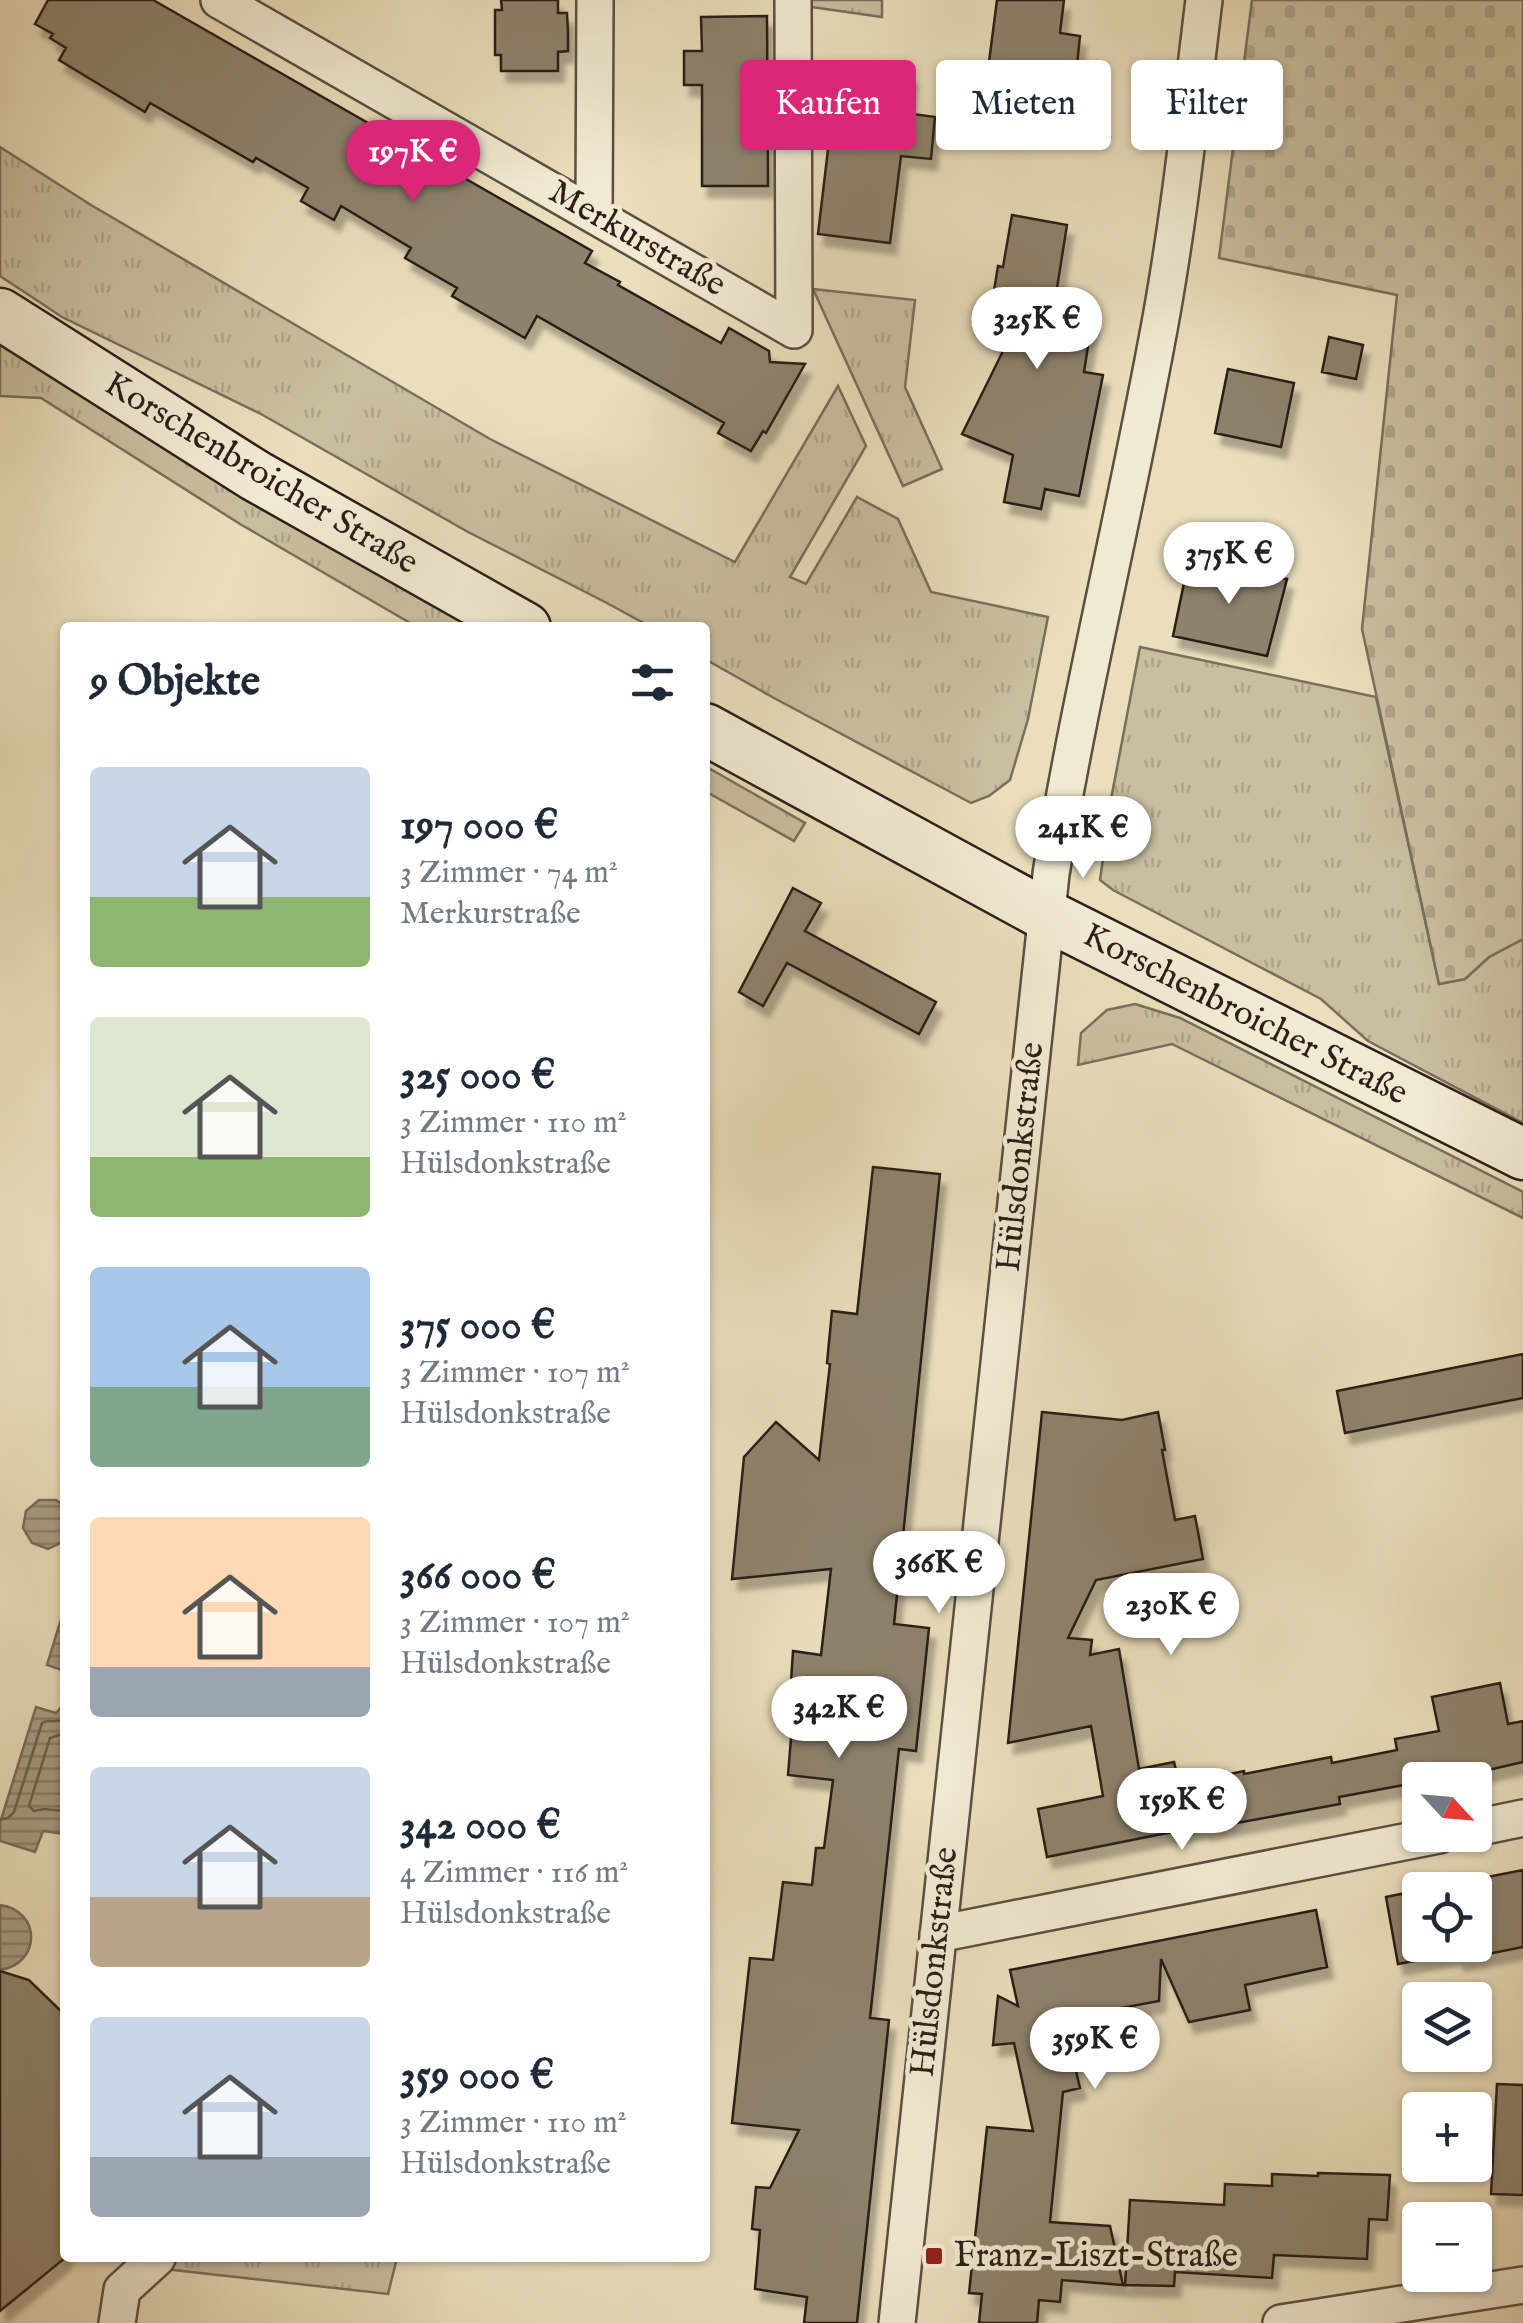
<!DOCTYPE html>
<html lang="de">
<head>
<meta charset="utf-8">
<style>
	:root { --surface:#fff; --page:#f2f2f3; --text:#1f2937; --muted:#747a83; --accent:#db2777 }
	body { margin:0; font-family:"IM FELL English",serif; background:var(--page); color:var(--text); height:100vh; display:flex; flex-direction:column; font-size:38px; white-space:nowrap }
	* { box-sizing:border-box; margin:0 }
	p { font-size:32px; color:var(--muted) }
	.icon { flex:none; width:55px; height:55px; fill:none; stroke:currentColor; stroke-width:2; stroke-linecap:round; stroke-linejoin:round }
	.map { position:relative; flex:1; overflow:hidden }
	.details { position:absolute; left:60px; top:622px; width:650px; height:1640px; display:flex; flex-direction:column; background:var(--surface); border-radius:10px; box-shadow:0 2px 8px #0004 }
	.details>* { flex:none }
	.guide { position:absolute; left:740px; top:60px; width:632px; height:90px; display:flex; gap:20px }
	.needle { width:65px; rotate:116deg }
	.fabs { position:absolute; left:1402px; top:1762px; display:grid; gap:20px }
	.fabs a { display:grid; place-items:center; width:90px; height:90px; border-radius:10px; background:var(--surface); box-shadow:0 2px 8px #0004; font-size:50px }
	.price { position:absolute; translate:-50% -85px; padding:0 22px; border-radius:35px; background:#fff; color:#222; font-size:32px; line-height:65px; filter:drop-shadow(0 2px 5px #0008) }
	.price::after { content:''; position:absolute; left:50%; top:60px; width:30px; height:22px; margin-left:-15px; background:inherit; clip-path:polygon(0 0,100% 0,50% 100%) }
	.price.selected { background:var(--accent); color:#fff }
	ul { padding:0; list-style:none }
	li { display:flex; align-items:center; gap:30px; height:250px; padding:0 30px }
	li span { display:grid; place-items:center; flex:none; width:280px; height:200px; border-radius:10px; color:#555 }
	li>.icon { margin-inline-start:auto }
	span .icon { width:120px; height:120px; fill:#fffc; stroke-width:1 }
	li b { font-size:42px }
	h2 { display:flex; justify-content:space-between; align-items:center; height:120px; padding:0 30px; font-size:42px }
	.pill { padding:0 35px; border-radius:10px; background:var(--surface); box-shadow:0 2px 8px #0004; font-size:35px; line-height:90px }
	.pill.selected { background:var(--accent); color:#fff }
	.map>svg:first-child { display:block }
	.grass { fill:url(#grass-tufts); stroke:#7a6e5c; stroke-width:2.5 }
	.cemetery { fill:url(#cemetery-stones); stroke:#7a6e5c; stroke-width:2.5 }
	.water { fill:url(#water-rules); stroke:#776b59; stroke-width:2.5 }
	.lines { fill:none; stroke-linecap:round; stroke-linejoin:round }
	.shore { stroke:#6a5e4e; stroke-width:2.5 }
	.building { fill:#8e826d; stroke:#2b1f18; stroke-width:2.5; filter:url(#shadow) }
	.street-casing { stroke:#5b4f41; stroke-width:40 }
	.secondary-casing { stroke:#2b1f18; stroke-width:55 }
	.street { stroke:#f1ead3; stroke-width:35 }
	.secondary { stroke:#f1ead3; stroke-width:50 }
	.poi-dot { fill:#8f2418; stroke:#f1ead3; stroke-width:4 }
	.labels { text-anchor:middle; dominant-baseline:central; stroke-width:9; stroke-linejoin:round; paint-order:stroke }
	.street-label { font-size:35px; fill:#2b1f18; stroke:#f1ead3 }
	.poi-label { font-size:35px; fill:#2b1f18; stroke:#f1ead3; text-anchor:start }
</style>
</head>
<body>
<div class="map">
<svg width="1523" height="2323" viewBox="0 0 1523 2323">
	<defs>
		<pattern id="grass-tufts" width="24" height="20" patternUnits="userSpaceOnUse" patternTransform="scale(2.5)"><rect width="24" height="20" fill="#cabea0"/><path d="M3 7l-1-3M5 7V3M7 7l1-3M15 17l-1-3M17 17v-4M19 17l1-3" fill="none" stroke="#aea389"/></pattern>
		<pattern id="cemetery-stones" width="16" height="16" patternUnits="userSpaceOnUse" patternTransform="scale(2.5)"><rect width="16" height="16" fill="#cabea0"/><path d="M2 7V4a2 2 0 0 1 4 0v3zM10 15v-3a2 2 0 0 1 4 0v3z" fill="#aea389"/></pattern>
		<pattern id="water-rules" width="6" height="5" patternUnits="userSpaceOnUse" patternTransform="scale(2.5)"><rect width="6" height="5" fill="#a99d84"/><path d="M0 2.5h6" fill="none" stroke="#8a7f6b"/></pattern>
		<filter id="shadow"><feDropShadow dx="6" dy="11" stdDeviation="2.5" flood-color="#0004"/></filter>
	</defs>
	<rect width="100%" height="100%" fill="#eadebc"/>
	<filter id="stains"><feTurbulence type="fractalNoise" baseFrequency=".002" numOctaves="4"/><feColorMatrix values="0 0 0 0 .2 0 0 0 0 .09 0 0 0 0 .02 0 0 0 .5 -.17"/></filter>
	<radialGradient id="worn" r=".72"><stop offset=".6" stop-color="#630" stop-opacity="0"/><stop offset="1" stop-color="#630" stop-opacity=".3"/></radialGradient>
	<path class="grass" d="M804,0H882V17L804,6Z
		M0,147L91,205L490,439L735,562L838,386L866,446L790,577L806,584L857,497L898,519L931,592L1048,617L1028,719L1010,780L989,796L971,803L774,698L705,659V628L651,627L605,602L468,532L261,414L62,317L0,276Z
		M813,289L915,300L905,387L942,469L903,486Z
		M0,339L23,355L470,627H417L240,524L41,398L0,396Z
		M1140,647L1376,697L1439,984L1465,979L1489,957L1523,939V1123L1368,1041L1321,999L1113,890L1100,880L1112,794Z
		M705,766L805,823L794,841L705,791Z
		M1135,1004L1180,1018L1523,1192V1218L1172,1044L1078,1065L1081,1033L1107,1010Z
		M179,2258H397L388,2294L165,2269Z"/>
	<path class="cemetery" d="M1252,0H1523V939L1489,957L1465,979L1439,984L1362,629L1397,295L1219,258Z"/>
	<path class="water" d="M39,1500H56L65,1507V1541L48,1549L32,1543L23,1528L26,1511Z
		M65,1606V1671L47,1665Z
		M65,1703V1834L43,1831L35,1852L0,1841V1823L36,1707L56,1713Z
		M0,1905C42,1911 41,1964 0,1970Z"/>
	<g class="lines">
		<path class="shore" d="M65,1733L50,1738L29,1806L34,1811L44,1809L65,1811
			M0,1819L8,1818L14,1812L42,1723C49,1718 57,1725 65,1718"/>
	</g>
	<path class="building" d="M48,0H153L592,251L585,263L620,282L618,285L721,343L729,328L769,351L770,362L805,364L766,433L763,431L751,451L718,433L724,423L537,316L525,338L452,296L457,288L405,258L411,248L341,206L334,220L301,201L308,188L256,158L253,162L150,103L145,112L59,60L66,48L50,38L53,34L35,24Z
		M501,0H558V13H567L568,32V51L558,52V71H501V55H495V10H502Z
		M997,0H1064L1060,33L1080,36L1076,75L1029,70V67L989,62Z
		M767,16L768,186H702V85H684V51H702L701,17Z
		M838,65L911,74L906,113L935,117L931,159L901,156L890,243L818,234Z
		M1012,215L1067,225L1053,313L1092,320L1084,372L1103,375L1079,496L1045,489L1041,509L1004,502L1013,455L962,434L1006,345L994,343L1000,305L992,303L998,266L1003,267Z
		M1329,337L1363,345L1356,379L1322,372Z
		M1228,369L1294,383L1281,447L1215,433Z
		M1189,559L1287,579L1267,656L1173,636Z
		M793,888L821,903L805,931L936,1002L919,1034L787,963L763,1006L739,992Z
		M873,1167L940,1174L894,1624L929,1628L916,1751L899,1749L870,2018L889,2020L857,2323H804L807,2297L755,2289L760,2230L752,2229L756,2187L770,2188L799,2130L732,2123L750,1958L773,1960L783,1882L812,1885L816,1848H824L833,1780L788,1775L793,1714L789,1713L793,1651L821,1655L831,1569L732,1579L744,1457L776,1422L819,1460L830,1364L827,1363L832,1311L857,1314Z
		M1523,1354V1398L1345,1433L1337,1391Z
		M1042,1412L1122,1420L1158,1412L1165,1450H1162L1175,1520L1195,1516L1203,1559L1096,1580L1068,1638L1092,1640L1090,1655L1119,1649L1139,1769L1174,1762L1179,1782L1220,1774V1776L1244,1771V1774L1331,1757L1332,1763L1397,1750L1395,1739L1439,1731L1432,1697L1500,1683L1508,1724L1523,1721V1762L1445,1780H1420V1789L1406,1791L1404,1785L1339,1797L1340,1804L1204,1829V1827L1162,1834L1047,1857L1038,1809L1103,1796L1091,1726L1008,1743Z
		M1523,1870V1947L1458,1960L1457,1953L1398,1964L1386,1897L1420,1890V1945H1475V1890H1421Z
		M1316,1910L1327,1967L1245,1985L1250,2010L1189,2022L1161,1959L1159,2001L1068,2018L1070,2031L1079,2036L1068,2037L1080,2088L1063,2092L1050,2222L1110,2226L1123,2285L1062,2280L1060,2302L1039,2300L1037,2323H979L982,2294L969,2293L987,2127L1033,2131L1014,2043L993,2045L998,1996L1018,2006L1010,1970Z
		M0,1971L29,1980L65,2015V2258L0,2311Z
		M1497,2084L1523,2085V2195L1491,2194Z
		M1318,2173L1390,2175L1387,2220L1369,2219L1367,2259L1274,2255L1272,2278L1175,2272L1174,2286L1125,2285L1130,2200L1224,2205L1225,2184L1272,2186V2174L1318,2176Z"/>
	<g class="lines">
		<defs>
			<path id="street" d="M219,0L794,330
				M793,0L794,330
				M594,214L595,0
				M1475,1828L1523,1818
				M938,1934L1439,1835
				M117,2323L122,2290L157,2258
				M897,2323L1051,874C1080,696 1123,522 1156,345C1178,231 1190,115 1204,0
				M1281,2323L1523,2285"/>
			<path id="secondary" d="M0,314L256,476L525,628
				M705,729L1046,915L1523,1154"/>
		</defs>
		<use href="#street" class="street-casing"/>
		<use href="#secondary" class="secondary-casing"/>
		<use href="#street" class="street"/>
		<use href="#secondary" class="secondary"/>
	</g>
	<rect class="poi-dot" x="924" y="2246" width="20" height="20" rx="5"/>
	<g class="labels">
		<g class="street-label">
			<text transform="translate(637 239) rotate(30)">Merkurstraße</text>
			<text transform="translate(261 474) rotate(31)">Korschenbroicher Straße</text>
			<text transform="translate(1245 1015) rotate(27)">Korschenbroicher Straße</text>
			<text transform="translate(1021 1157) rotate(-84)">Hülsdonkstraße</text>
			<text transform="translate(935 1962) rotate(-84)">Hülsdonkstraße</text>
		</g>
		<g class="poi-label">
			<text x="954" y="2256">Franz-Liszt-Straße</text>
		</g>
	</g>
	<rect width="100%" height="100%" filter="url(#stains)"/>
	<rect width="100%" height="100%" fill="url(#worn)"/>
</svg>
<div class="fabs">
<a><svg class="needle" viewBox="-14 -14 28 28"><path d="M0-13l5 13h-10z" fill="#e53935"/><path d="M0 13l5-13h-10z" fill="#747a83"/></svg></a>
<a><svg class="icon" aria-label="locate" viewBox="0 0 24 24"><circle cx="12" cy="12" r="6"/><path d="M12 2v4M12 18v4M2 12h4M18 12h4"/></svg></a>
<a><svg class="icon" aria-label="layers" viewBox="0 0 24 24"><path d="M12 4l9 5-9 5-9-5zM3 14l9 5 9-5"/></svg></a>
<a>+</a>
<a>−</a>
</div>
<b class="price selected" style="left:413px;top:205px">197K €</b>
<b class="price" style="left:1037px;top:372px">325K €</b>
<b class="price" style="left:1229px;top:607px">375K €</b>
<b class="price" style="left:1083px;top:881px">241K €</b>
<b class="price" style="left:939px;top:1616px">366K €</b>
<b class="price" style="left:1171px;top:1658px">230K €</b>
<b class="price" style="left:839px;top:1761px">342K €</b>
<b class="price" style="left:1182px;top:1853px">159K €</b>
<b class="price" style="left:1095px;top:2092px">359K €</b>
<div class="guide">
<a class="pill selected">Kaufen</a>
<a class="pill">Mieten</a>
<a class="pill">Filter</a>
</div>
<section class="details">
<h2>9 Objekte<svg class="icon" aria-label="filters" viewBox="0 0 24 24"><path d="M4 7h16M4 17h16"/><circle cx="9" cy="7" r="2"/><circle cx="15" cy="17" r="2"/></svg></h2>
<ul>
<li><span style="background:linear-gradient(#c9d6e8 65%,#8fb573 0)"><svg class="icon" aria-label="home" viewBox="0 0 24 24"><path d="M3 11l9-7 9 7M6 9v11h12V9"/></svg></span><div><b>197 000 €</b><p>3 Zimmer · 74 m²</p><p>Merkurstraße</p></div></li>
<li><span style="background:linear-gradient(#dfe7d0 70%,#8fb573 0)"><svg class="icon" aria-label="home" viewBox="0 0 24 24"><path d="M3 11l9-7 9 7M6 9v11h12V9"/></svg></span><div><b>325 000 €</b><p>3 Zimmer · 110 m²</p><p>Hülsdonkstraße</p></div></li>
<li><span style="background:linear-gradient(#a9c7e8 60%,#7fa58c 0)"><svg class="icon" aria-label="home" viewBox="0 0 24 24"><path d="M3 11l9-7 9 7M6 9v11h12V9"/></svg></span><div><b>375 000 €</b><p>3 Zimmer · 107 m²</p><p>Hülsdonkstraße</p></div></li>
<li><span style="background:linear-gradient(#ffd9b3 75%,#9aa5b1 0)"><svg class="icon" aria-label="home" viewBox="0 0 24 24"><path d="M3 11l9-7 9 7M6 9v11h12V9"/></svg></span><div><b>366 000 €</b><p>3 Zimmer · 107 m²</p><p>Hülsdonkstraße</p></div></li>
<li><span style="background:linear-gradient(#c9d6e8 65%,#b9a48a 0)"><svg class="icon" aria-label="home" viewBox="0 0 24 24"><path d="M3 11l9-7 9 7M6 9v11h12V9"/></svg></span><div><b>342 000 €</b><p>4 Zimmer · 116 m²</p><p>Hülsdonkstraße</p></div></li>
<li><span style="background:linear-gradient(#c9d6e8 70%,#9aa5b1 0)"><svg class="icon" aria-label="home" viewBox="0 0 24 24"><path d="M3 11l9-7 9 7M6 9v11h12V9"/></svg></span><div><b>359 000 €</b><p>3 Zimmer · 110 m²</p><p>Hülsdonkstraße</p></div></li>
</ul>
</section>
</div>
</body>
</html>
